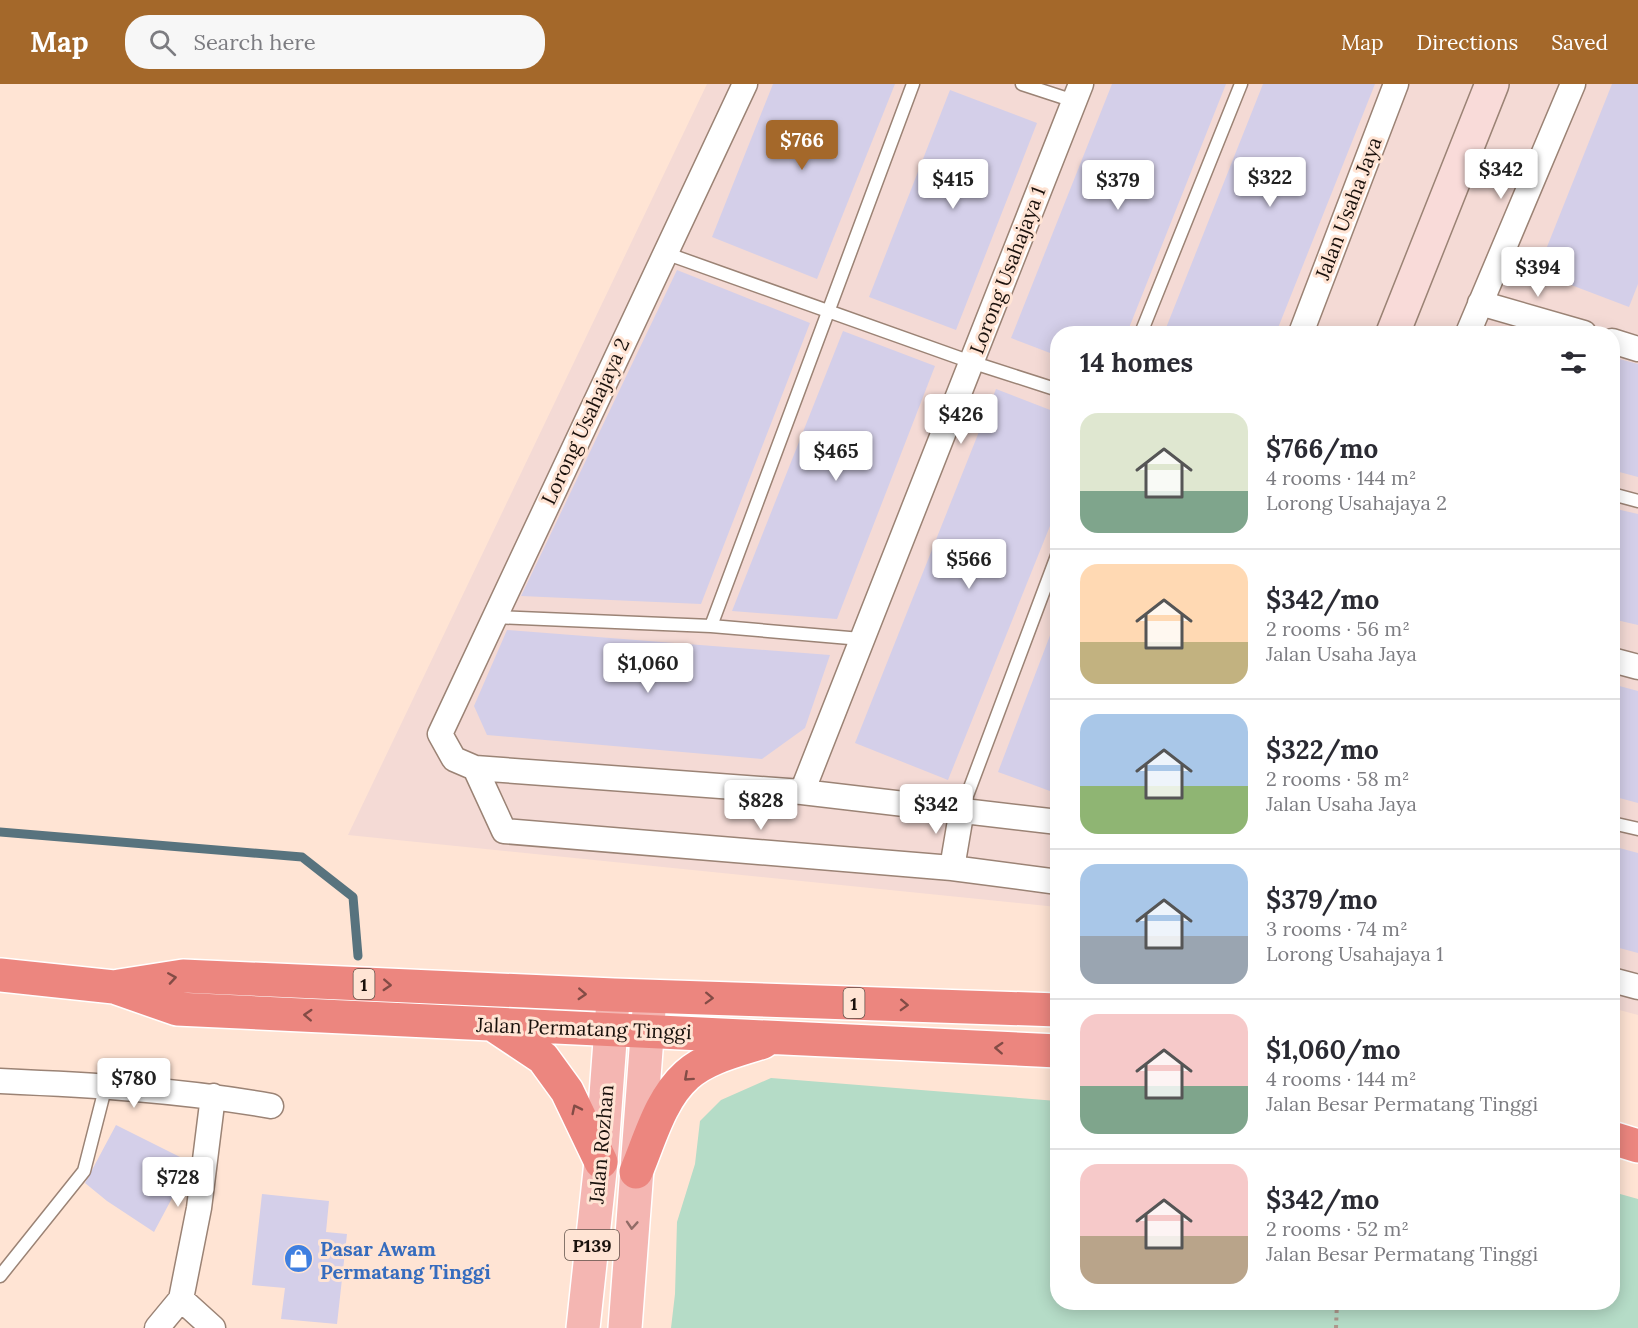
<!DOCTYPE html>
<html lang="en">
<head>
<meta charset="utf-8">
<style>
	:root { --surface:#fff; --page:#f7f7f7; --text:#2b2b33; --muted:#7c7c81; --line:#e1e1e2; --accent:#a4682a }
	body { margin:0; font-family:Lora,serif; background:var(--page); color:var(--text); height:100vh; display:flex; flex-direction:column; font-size:22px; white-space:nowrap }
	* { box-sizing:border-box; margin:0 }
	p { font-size:20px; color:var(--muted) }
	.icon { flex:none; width:33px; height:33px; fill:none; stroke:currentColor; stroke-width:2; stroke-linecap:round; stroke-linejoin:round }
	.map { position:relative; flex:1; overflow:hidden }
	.side { position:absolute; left:1050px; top:242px; width:570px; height:984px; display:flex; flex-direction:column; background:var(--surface); border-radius:24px; box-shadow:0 3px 15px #0003 }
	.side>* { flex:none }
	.price { position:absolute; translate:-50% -51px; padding:0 14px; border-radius:6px; background:#fff; color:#222; font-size:20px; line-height:39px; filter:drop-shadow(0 2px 3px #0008) }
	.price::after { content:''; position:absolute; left:50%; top:36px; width:18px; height:14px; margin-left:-9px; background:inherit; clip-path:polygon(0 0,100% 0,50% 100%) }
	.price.on { background:var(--accent); color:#fff }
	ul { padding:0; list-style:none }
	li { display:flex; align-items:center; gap:18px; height:150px; padding:0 30px }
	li+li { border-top:2px solid var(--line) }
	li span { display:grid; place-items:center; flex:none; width:168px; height:120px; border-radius:18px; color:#555 }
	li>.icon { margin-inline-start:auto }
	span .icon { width:72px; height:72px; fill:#fffc; stroke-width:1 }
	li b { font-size:26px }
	h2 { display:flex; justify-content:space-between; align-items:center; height:72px; padding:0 30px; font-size:26px }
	header { display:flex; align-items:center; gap:36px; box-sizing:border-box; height:84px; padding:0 30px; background:var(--accent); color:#fff }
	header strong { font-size:28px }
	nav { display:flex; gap:33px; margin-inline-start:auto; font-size:21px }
	.search { width:420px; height:54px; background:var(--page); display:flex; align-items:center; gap:15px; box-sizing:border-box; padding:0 21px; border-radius:24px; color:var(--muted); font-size:22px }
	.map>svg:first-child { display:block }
	.industrial { fill:#f4dad5 }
	.green { fill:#b5dcc7 }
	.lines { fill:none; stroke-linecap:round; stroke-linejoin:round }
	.stream { stroke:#58737e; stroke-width:9 }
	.building { fill:#d4cfe9 }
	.lane-casing { stroke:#9b8375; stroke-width:15 }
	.street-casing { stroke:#9b8375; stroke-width:27 }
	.secondary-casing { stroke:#9b8375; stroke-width:36 }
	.primary-casing { stroke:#fff; stroke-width:36 }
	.highway-casing { stroke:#fff; stroke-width:36 }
	.path { stroke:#ad988c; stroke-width:4; stroke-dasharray:3 4.5; stroke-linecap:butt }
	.lane { stroke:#fff; stroke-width:12 }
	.street { stroke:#fff; stroke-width:24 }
	.secondary { stroke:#f9dbd9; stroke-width:33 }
	.primary { stroke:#f4b6b2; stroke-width:33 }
	.highway { stroke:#ec867f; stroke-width:33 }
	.oneway { stroke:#834c46 }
	.oneway2 { stroke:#926c67 }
	.labels { text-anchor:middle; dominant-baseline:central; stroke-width:6; stroke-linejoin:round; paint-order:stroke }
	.shield { fill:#ffe4d4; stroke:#5f5048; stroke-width:1.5 }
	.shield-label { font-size:18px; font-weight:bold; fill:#1a110c }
	.street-label { font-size:20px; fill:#1a110c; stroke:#ffe4d4 }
	.shop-label { font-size:20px; font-weight:bold; fill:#366cbe; stroke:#ffe4d4; text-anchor:start }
</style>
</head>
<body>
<header>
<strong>Map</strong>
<div class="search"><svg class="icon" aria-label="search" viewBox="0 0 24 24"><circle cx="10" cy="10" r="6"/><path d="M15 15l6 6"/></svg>Search here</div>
<nav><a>Map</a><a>Directions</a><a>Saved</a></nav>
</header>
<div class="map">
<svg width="1638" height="1244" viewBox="0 0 1638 1244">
	<rect width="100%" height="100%" fill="#ffe4d4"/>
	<path class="industrial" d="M707,0H1638V931L1612,924V249H1058L1057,823L348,751Z"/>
	<path class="green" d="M771,994L1057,1017L1058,1218H1612L1613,1108L1638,1115V1244H671L675,1210L677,1138L695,1080L700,1037L721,1016Z"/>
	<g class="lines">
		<path class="stream" d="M0,748L302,773L353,813L358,872"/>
	</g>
	<path class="building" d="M773,0H895L817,195L712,153Z
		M1112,0H1226L1127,249H1058V272L1011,254Z
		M1263,0H1375L1276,249H1164Z
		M1612,0H1638V200L1629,223L1537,188Z
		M950,6L1037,39L956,246L869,213Z
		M677,186L810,239L701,520L521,512Z
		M843,247L935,282L837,535L732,527Z
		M1612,273L1638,280V393L1612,386Z
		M996,305L1058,329V422L948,696L855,659Z
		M1612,424L1638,430V541L1612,535Z
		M1057,533H1058V710L998,688Z
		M507,546L830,571L805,644L762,675L487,651L474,622Z
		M1612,600L1638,607V719L1612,712Z
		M1612,762L1638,769V869L1612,862Z
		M116,1041L184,1075L187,1086L154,1148L107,1117L85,1099Z
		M262,1110L329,1117L326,1148L347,1150L337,1240L281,1235L285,1204L252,1201Z"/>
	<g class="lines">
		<defs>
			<path id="lane" d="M1022,0L1074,17
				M665,169L971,278L1058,306
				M1141,249L1241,0
				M1612,410L1638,417
				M494,533L711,542L861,555
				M711,542L913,0
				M962,725L1058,469
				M1612,739L1638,745
				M0,1192L84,1087L106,1001"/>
			<path id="street" d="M745,0L440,650L454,675L475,684L802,708L1058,738
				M1480,219L1584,249
				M1301,249L1396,0
				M1468,249L1573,0
				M1612,257L1638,265
				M1612,576L1638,583
				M475,684L504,747L952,784L1058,798
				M802,708L1081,0
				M952,784L962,725
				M1612,896L1638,903
				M0,997C91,1001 181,1006 271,1022
				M181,1215L213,1244
				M157,1244L181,1215L199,1124L213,1012"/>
			<path id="secondary" d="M1393,249L1492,0"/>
			<path id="primary" d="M583,1244L601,1078L613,917
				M625,1244L650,913"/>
			<path id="highway" d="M0,891L114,903L177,925L1058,967
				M119,902L183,892L614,911L1058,926
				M492,940L543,974L567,1007L601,1078
				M1612,1054L1638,1062
				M636,1088C650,1055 660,1015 687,991C707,973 739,966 763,958"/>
		</defs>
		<use href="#lane" class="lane-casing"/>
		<use href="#street" class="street-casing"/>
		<use href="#secondary" class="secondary-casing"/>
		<use href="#primary" class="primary-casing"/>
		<use href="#highway" class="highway-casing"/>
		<path class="path" d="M1336,1244L1337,1218"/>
		<use href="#lane" class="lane"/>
		<use href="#street" class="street"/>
		<use href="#secondary" class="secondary"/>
		<use href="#primary" class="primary"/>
		<use href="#highway" class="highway"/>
	</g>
	<defs><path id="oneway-chevron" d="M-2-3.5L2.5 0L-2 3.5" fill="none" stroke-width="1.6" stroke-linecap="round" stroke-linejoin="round" transform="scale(1.5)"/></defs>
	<g class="oneway">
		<use href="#oneway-chevron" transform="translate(172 894) rotate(-9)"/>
		<use href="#oneway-chevron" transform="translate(387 901) rotate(3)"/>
		<use href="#oneway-chevron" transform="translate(582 910) rotate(3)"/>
		<use href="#oneway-chevron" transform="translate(709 914) rotate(2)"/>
		<use href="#oneway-chevron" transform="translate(904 921) rotate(2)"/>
		<use href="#oneway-chevron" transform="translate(308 931) rotate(-177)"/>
		<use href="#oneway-chevron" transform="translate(999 964) rotate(-177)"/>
		<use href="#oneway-chevron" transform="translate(688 993) rotate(138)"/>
		<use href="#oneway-chevron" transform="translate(576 1025) rotate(-116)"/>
	</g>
	<use class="oneway2" href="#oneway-chevron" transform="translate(632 1141) rotate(94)"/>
	<defs>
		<symbol id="shop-disc" viewBox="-11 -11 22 22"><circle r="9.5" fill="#3f7fe0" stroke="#ffe4d4"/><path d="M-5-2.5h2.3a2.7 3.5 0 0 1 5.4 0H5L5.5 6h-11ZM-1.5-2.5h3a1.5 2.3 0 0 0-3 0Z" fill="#fff"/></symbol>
	</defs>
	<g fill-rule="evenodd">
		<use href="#shop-disc" x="282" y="1158" width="33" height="33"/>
	</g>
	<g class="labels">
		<g class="shield">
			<rect x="353.5" y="885" width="21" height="30" rx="4.5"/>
			<rect x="843.5" y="904" width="21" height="30" rx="4.5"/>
			<rect x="565" y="1146" width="54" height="30" rx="4.5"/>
		</g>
		<g class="shield-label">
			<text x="364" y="900">1</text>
			<text x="854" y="919">1</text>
			<text x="592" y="1161">P139</text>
		</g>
		<g class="street-label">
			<text transform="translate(1348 124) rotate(-69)">Jalan Usaha Jaya</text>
			<text transform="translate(1007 186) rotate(-69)">Lorong Usahajaya 1</text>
			<text transform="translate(585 337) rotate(-65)">Lorong Usahajaya 2</text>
			<text transform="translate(584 944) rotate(2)">Jalan Permatang Tinggi</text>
			<text transform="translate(601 1060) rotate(-85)">Jalan Rozhan</text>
		</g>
		<g class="shop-label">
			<text x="320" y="1164">Pasar Awam<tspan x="320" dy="23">Permatang Tinggi</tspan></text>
		</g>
	</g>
</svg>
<b class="price on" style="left:802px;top:87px">$766</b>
<b class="price" style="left:1501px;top:116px">$342</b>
<b class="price" style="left:1270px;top:124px">$322</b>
<b class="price" style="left:953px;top:126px">$415</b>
<b class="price" style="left:1118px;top:127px">$379</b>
<b class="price" style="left:1538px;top:214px">$394</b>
<b class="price" style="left:961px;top:361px">$426</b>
<b class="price" style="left:836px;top:398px">$465</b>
<b class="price" style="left:969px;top:506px">$566</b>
<b class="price" style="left:648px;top:610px">$1,060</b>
<b class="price" style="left:761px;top:747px">$828</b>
<b class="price" style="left:936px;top:751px">$342</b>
<b class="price" style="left:134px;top:1025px">$780</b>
<b class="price" style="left:178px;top:1124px">$728</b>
<section class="side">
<h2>14 homes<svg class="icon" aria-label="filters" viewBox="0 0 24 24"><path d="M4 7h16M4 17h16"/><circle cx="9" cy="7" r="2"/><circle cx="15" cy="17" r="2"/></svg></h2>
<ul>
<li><span style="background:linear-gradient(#dfe7d0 65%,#7fa58c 0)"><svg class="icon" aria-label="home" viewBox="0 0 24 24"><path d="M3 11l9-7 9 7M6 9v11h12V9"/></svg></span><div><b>$766/mo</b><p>4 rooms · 144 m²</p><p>Lorong Usahajaya 2</p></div></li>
<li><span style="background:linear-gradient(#ffd9b3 65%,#c2b280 0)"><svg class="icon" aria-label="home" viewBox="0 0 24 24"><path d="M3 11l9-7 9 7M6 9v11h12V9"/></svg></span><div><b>$342/mo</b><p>2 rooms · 56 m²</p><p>Jalan Usaha Jaya</p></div></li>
<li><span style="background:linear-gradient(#a9c7e8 60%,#8fb573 0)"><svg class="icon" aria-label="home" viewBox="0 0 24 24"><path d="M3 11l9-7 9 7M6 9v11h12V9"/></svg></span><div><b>$322/mo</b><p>2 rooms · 58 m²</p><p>Jalan Usaha Jaya</p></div></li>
<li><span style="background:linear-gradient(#a9c7e8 60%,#9aa5b1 0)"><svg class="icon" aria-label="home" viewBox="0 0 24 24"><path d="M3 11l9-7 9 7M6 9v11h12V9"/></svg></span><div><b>$379/mo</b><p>3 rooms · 74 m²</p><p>Lorong Usahajaya 1</p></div></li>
<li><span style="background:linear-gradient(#f6c9c9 60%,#7fa58c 0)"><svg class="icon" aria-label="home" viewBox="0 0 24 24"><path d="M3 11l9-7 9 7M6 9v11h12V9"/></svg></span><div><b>$1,060/mo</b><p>4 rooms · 144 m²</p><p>Jalan Besar Permatang Tinggi</p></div></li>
<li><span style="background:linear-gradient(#f6c9c9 60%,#b9a48a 0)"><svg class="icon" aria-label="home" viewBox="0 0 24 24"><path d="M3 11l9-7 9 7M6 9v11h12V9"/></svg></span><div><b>$342/mo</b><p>2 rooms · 52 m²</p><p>Jalan Besar Permatang Tinggi</p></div></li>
</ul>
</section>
</div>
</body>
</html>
